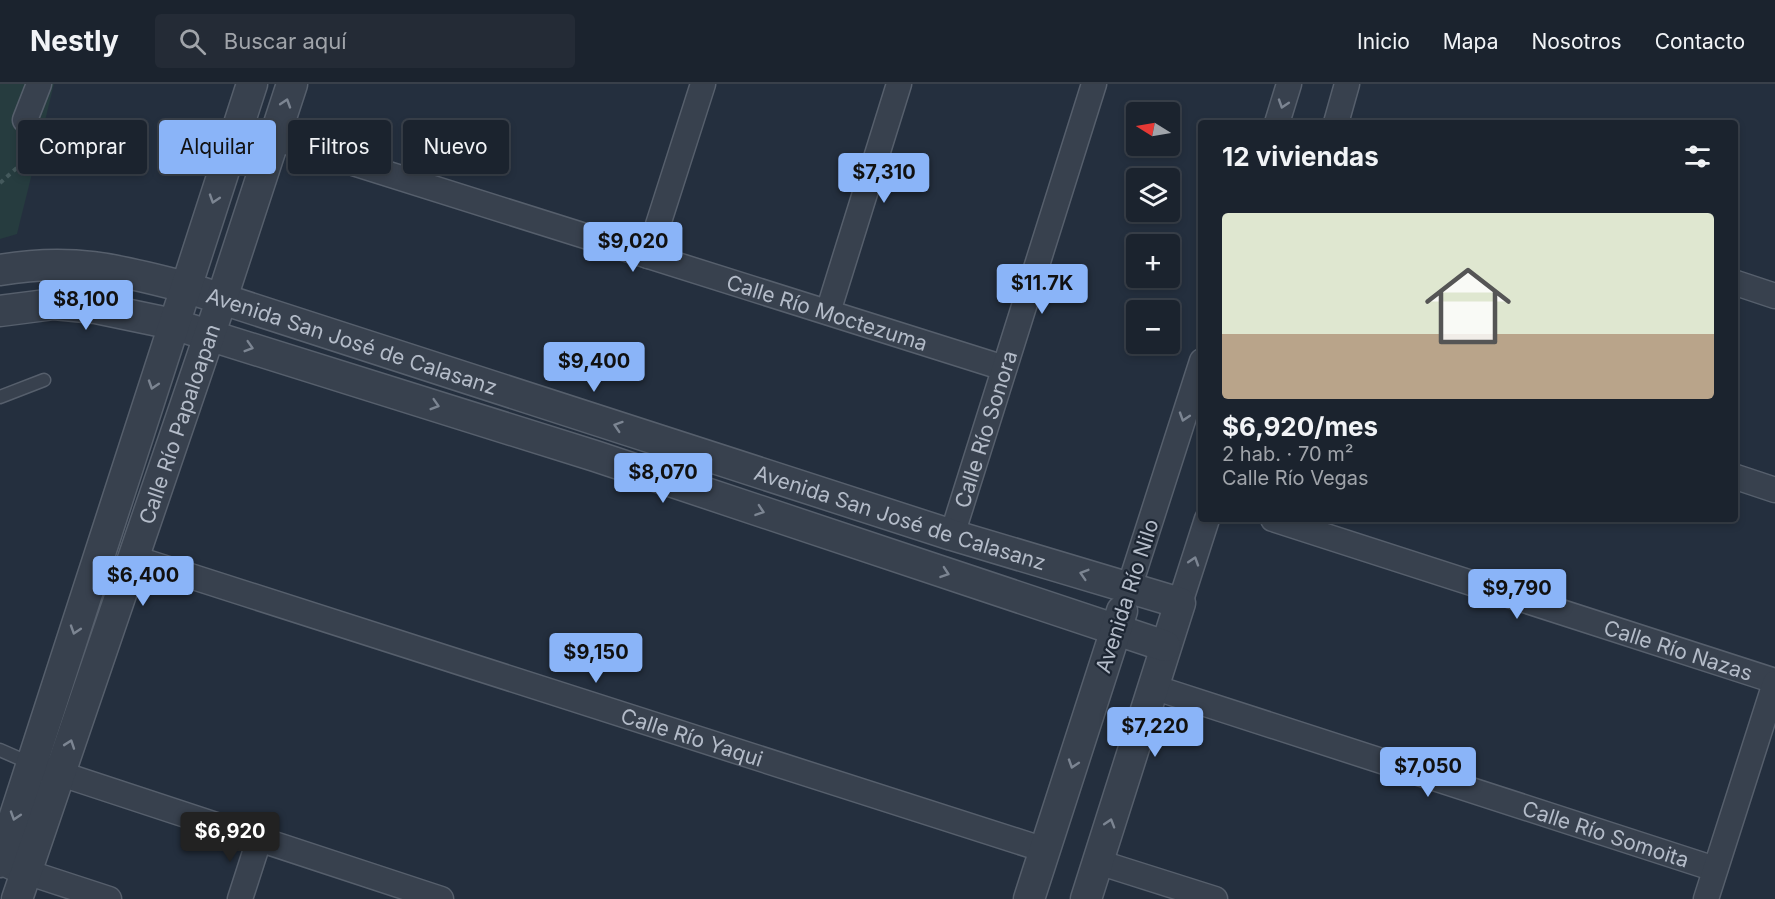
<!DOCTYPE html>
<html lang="es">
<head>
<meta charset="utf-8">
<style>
	:root { --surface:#1b232e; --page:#242b36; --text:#f1f3f6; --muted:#a0a4aa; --line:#39404a; --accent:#8ab4f8 }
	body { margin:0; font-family:Inter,sans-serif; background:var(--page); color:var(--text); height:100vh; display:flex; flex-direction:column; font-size:22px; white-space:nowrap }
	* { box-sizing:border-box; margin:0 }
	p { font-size:20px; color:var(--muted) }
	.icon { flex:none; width:33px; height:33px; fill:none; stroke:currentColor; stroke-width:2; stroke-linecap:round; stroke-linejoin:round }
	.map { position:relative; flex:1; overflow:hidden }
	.side { position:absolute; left:1198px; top:36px; width:540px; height:402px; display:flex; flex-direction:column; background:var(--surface); border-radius:6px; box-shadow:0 3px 9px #0003,0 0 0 2px var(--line) }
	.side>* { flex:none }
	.top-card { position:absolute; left:18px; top:36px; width:570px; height:54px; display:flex; gap:12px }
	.needle { width:39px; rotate:281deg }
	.fabs { position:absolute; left:1126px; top:18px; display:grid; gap:12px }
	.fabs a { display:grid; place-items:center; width:54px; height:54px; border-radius:6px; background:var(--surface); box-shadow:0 3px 9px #0003,0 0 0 2px var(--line); font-size:30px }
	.price { position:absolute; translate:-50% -51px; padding:0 14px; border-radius:6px; background:var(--accent); color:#111; font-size:20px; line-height:39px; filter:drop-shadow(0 2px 3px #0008) }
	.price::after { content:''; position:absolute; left:50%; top:36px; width:18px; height:14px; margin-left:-9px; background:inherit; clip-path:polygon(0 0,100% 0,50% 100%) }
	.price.active { background:#222; color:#fff }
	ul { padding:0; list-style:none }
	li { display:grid; align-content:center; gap:12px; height:318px; padding:0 24px }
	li+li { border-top:2px solid var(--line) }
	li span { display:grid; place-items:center; height:186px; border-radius:6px; color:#555 }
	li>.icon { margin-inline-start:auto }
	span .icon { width:108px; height:108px; fill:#fffc; stroke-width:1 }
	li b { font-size:26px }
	h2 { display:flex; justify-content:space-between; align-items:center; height:72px; padding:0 24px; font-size:26px }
	.pill { padding:0 21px; border-radius:6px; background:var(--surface); box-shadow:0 3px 9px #0003,0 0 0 2px var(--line); font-size:21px; line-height:54px }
	.pill.active { background:var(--accent); color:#111 }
	header { display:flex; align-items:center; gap:36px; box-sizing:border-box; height:84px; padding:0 30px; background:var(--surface); border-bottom:2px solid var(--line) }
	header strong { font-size:28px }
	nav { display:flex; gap:33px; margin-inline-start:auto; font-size:21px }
	.search { width:420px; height:54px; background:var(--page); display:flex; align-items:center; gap:15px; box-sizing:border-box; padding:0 21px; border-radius:6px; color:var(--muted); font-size:22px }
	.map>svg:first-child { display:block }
	.green { fill:#263c3f }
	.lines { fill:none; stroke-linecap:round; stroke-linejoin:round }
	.service-casing { stroke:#565f6c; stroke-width:15 }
	.minor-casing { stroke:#565f6c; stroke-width:27 }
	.tertiary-casing { stroke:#565f6c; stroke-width:33 }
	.path { stroke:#44595c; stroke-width:4; stroke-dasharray:4.5 4.5; stroke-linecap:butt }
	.service { stroke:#38414e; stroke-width:12 }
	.minor { stroke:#38414e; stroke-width:24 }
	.tertiary { stroke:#38414e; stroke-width:30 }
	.oneway { stroke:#7c8592 }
	.labels { text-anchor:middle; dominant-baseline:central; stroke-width:4.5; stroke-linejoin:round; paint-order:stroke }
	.street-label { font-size:21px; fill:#b4bcc9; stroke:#1d2633 }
</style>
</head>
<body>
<header>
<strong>Nestly</strong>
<div class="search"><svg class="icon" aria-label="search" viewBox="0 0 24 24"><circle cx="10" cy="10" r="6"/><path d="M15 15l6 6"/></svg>Buscar aquí</div>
<nav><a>Inicio</a><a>Mapa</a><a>Nosotros</a><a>Contacto</a></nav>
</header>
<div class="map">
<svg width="1775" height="815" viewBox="0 0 1775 815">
	<rect width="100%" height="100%" fill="#242f3e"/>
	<path class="green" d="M0,0H54L17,150L0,155Z"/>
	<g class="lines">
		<defs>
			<path id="service" d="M0,313L44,296
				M0,666L32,680"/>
			<g id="minor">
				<path d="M25,36L39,0"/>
				<path d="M1277,39L1289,0"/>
				<path d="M1336,39L1347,0"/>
				<path id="s1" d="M274,54L1004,284"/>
				<path d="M648,172L703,0"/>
				<path d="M1736,199L1775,212"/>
				<path d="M828,228L899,0"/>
				<path d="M1736,393L1775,406"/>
				<path id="s2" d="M1273,435L1775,597"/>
				<path id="s3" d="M952,451L1094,0"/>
				<path id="s4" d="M134,474L1045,766"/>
				<path d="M1129,504L1202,277"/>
				<path d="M1180,519L1207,435"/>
				<path id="s5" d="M1153,603L1715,785"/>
				<path d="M43,684L441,815"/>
				<path d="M1098,778L1215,815"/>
				<path d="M11,783L109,815"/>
				<path d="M240,815L259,756"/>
				<path d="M1706,815L1775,599"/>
			</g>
			<g id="tertiary">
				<path id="s6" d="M0,186C71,174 117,185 185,203L952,451L1180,519L1086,815"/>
				<path d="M0,227L54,220L96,224L173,240L595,372L1165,562"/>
				<path d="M0,778L252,0"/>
				<path id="s7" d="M17,815L222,214L292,0"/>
				<path d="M1029,815L1122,527"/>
			</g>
		</defs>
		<use href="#service" class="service-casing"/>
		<use href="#minor" class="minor-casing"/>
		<use href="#tertiary" class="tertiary-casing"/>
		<path class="path" d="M0,99L21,80L26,59"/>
		<use href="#service" class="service"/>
		<use href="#minor" class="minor"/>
		<use href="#tertiary" class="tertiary"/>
	</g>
	<defs><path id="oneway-chevron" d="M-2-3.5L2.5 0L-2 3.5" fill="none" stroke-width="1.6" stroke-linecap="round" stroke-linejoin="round" transform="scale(1.5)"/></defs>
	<g class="oneway">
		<use href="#oneway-chevron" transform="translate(286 19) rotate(-72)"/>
		<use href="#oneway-chevron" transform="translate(1283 20) rotate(108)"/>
		<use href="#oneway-chevron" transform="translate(214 115) rotate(108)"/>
		<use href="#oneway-chevron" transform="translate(249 263) rotate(17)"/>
		<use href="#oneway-chevron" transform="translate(153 301) rotate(108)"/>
		<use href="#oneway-chevron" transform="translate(435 321) rotate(17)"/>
		<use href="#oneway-chevron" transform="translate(1184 333) rotate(108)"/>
		<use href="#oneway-chevron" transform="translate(618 342) rotate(-162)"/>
		<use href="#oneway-chevron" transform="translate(760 427) rotate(19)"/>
		<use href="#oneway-chevron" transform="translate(1194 477) rotate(-72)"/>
		<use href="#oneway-chevron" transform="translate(945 489) rotate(19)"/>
		<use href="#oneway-chevron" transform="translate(1084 490) rotate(-163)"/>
		<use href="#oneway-chevron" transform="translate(75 546) rotate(108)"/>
		<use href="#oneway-chevron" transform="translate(70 660) rotate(-71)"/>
		<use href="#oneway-chevron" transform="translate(1073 680) rotate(108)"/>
		<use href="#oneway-chevron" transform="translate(15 732) rotate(108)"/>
		<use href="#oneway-chevron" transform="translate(1110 739) rotate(-73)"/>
	</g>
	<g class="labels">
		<g class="street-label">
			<text stroke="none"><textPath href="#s1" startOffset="580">Calle Río Moctezuma</textPath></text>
			<text stroke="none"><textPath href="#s6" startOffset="363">Avenida San José de Calasanz</textPath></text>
			<text stroke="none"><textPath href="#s7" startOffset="502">Calle Río Papaloapan</textPath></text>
			<text stroke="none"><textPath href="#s3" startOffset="111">Calle Río Sonora</textPath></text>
			<text stroke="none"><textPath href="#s6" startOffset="939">Avenida San José de Calasanz</textPath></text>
			<text transform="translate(1127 512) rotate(-72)">Avenida Río Nilo</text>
			<text stroke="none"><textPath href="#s2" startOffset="426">Calle Río Nazas</textPath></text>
			<text stroke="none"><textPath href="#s4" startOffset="586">Calle Río Yaqui</textPath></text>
			<text stroke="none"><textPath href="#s5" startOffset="476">Calle Río Somoita</textPath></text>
		</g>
	</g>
</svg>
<div class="fabs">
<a><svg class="needle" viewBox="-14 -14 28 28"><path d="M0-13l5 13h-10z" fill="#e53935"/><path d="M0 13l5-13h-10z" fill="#a0a4aa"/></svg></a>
<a><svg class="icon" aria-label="layers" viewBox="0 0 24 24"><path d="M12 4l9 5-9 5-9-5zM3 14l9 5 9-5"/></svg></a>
<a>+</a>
<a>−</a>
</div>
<b class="price" style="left:884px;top:120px">$7,310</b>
<b class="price" style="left:633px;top:189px">$9,020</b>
<b class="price" style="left:1042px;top:231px">$11.7K</b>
<b class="price" style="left:86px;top:247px">$8,100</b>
<b class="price" style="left:594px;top:309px">$9,400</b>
<b class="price" style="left:663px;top:420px">$8,070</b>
<b class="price" style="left:143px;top:523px">$6,400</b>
<b class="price" style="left:1517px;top:536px">$9,790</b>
<b class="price" style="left:596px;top:600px">$9,150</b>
<b class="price" style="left:1155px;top:674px">$7,220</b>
<b class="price" style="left:1428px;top:714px">$7,050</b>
<b class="price active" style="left:230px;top:779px">$6,920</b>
<div class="top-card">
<a class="pill">Comprar</a>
<a class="pill active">Alquilar</a>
<a class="pill">Filtros</a>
<a class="pill">Nuevo</a>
</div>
<section class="side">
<h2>12 viviendas<svg class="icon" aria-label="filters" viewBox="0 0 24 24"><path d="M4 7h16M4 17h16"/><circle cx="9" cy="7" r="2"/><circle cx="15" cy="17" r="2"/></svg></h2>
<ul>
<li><span style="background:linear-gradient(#dfe7d0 65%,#b9a48a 0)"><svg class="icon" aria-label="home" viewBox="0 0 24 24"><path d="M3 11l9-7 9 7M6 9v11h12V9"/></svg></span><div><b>$6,920/mes</b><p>2 hab. · 70 m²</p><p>Calle Río Vegas</p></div></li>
</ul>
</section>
</div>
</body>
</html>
